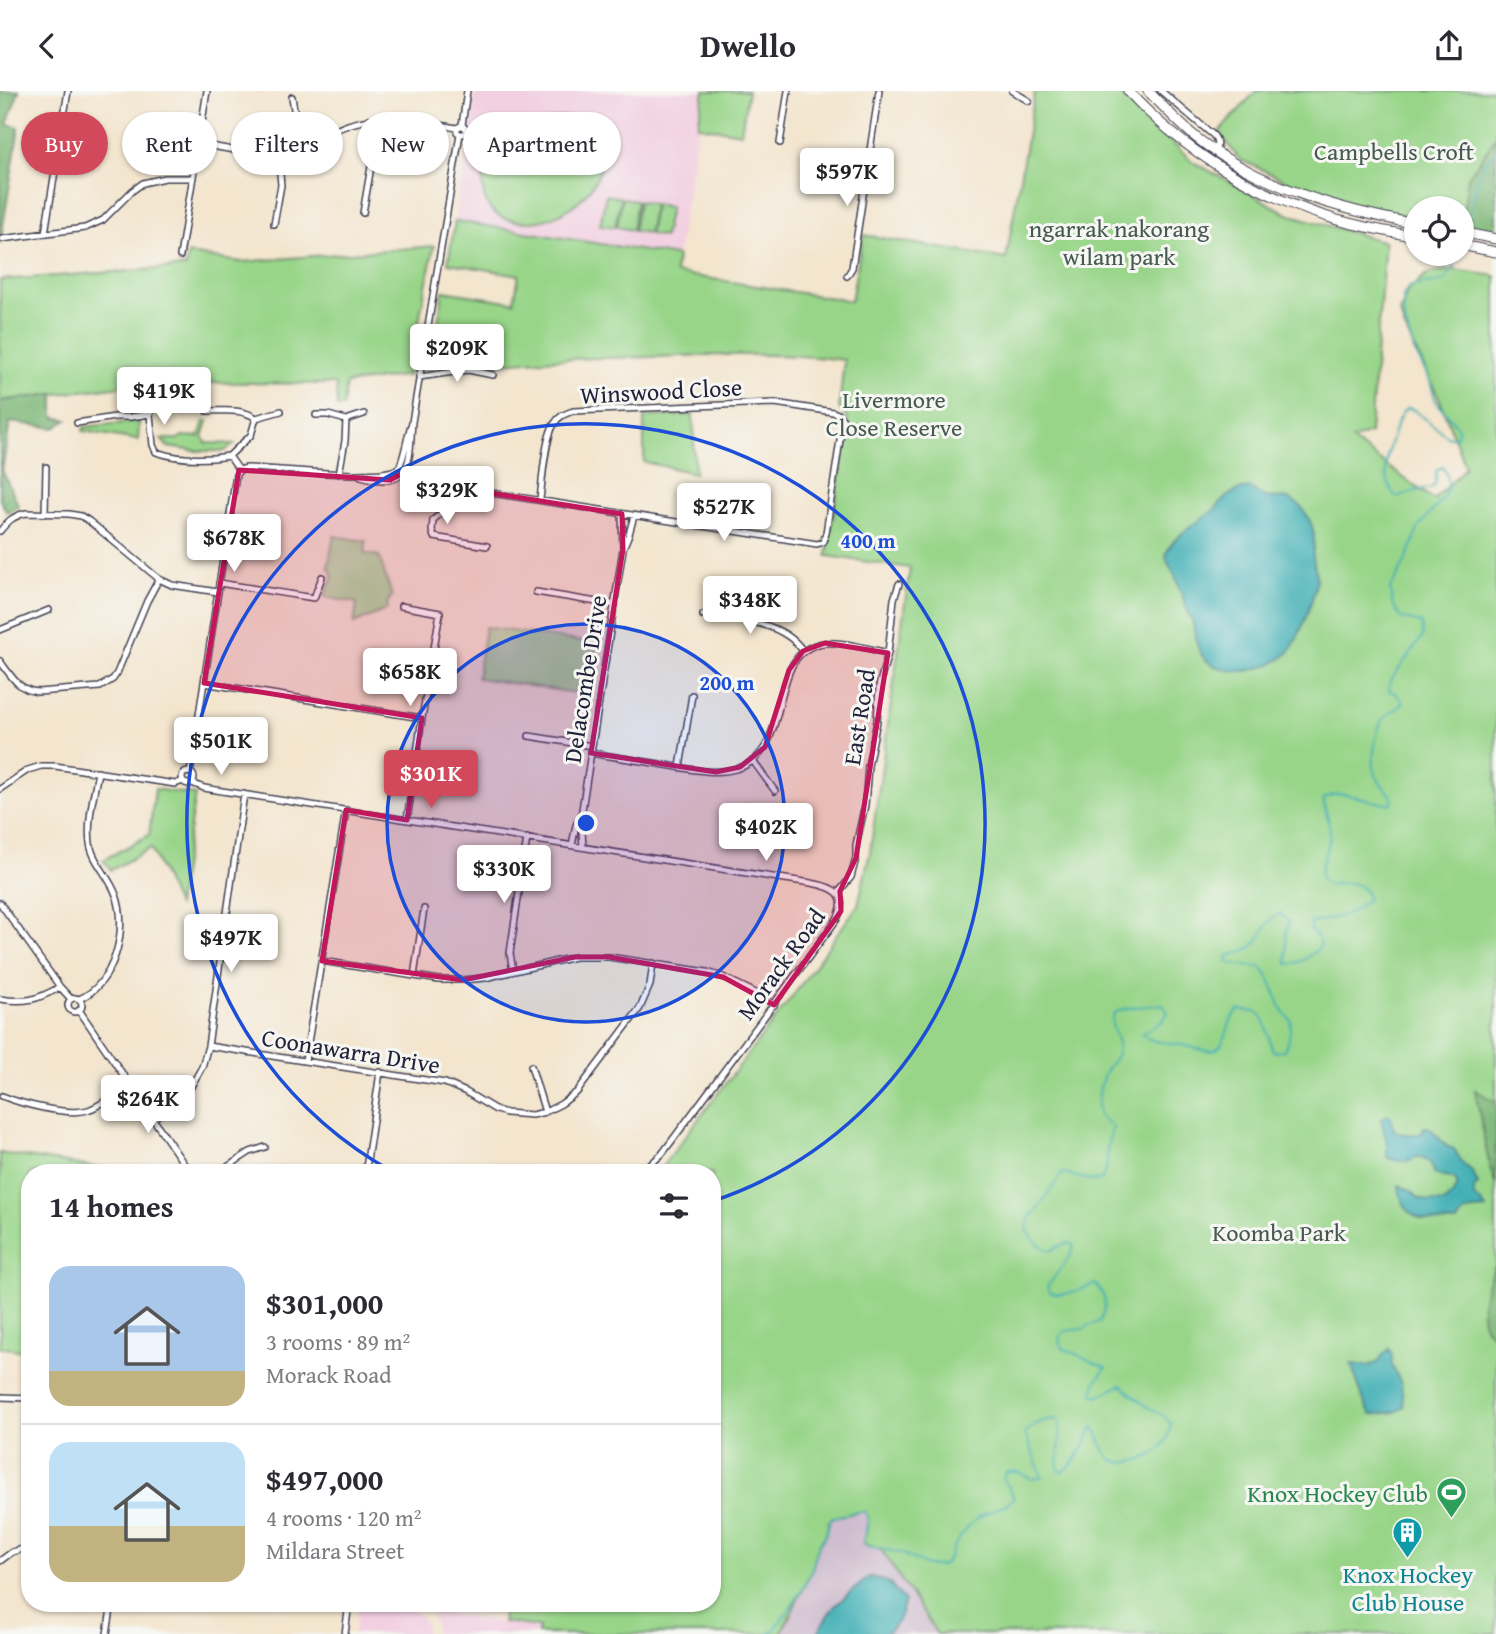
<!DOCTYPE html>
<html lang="en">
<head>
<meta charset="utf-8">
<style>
	:root { --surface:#fff; --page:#f2f2f3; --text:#2b2b33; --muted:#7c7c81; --line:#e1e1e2; --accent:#d1495b }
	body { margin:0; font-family:"Gentium Book Plus",serif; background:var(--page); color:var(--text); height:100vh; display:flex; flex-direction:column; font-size:26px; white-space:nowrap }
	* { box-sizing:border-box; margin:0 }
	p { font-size:23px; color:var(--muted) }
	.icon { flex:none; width:38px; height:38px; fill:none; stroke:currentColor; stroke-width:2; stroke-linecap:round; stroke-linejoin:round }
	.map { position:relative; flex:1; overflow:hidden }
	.panel { position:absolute; left:21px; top:1073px; width:700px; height:448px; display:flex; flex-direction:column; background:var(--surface); border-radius:28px; box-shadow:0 2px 5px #0004 }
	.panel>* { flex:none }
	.banner { position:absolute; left:21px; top:21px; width:700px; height:63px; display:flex; gap:14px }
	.tools { position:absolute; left:1404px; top:105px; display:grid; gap:14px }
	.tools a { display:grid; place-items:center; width:70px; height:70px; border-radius:50%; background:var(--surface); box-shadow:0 2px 5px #0004; font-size:35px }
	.price { position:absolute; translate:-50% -60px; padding:0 16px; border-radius:7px; background:#fff; color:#222; font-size:23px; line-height:46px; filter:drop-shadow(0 2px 4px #0008) }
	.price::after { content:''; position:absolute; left:50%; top:42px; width:21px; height:16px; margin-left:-10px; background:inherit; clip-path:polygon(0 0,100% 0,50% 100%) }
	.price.selected { background:var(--accent); color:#fff }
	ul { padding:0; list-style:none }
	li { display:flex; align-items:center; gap:21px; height:175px; padding:0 28px }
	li+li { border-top:2px solid var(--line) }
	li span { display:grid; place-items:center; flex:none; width:196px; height:140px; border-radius:21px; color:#555 }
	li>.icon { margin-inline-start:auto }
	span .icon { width:84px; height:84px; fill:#fffc; stroke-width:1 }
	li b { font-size:30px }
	h2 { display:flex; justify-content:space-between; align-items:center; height:84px; padding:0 28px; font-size:30px }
	.chip { padding:0 24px; border-radius:32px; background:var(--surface); box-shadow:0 2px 5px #0004; font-size:24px; line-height:63px }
	.chip.selected { background:var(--accent); color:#fff }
	header { display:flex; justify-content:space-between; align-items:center; height:91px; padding:0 28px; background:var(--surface); font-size:32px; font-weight:700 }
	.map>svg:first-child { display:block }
	.built { fill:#f2cfe1 }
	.industrial { fill:#cfbdcf }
	.green { fill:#98d589; stroke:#5d7c62; stroke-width:2 }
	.forest { fill:#7ab675; stroke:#4e6c58; stroke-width:2 }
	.water { fill:#3badb3; stroke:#2e6877; stroke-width:2 }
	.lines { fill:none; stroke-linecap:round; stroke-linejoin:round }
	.stream { stroke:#3badb3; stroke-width:2 }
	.street-casing { stroke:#413f51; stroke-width:8 }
	.primary-casing { stroke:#413f51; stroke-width:11 }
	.street { stroke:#fff; stroke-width:5 }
	.primary { stroke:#fff; stroke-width:9 }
	.marked { fill:#c2185b; fill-opacity:0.2; stroke:#c2185b; stroke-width:5; stroke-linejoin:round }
	.ring { fill:none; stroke:#1d4ed8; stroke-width:3.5 }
	.labels { text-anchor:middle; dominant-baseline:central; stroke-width:6; stroke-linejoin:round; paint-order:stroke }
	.park-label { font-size:24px; fill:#455852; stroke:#f6f6f2 }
	.street-label { font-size:24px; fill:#22223b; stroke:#f6f6f2 }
	.leisure-label { font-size:24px; fill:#27864d; stroke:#f6f6f2; text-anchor:end }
	.culture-label { font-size:24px; fill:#0d838f; stroke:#f6f6f2 }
	.centre { fill:#1d4ed8; stroke:#f6f6f2; stroke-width:3.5 }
	.ring-label { font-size:21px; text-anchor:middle; font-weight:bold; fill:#1d4ed8; stroke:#f6f6f2; stroke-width:6; stroke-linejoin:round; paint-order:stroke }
</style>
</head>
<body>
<header><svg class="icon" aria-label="back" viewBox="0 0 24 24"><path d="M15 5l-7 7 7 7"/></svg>Dwello<svg class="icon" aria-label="share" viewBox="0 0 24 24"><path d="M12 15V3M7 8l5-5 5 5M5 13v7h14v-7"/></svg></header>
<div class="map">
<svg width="1496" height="1543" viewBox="0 0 1496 1543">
	<rect width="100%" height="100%" fill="#f6f6f2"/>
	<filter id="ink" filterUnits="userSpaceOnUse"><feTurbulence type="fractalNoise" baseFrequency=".0143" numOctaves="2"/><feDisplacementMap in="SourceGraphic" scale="14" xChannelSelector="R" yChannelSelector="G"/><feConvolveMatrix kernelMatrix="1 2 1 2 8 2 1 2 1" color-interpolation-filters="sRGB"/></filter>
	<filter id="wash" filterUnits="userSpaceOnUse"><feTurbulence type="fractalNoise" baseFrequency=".00686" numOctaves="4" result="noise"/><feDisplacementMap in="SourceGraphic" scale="28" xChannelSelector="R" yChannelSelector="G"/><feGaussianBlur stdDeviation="1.57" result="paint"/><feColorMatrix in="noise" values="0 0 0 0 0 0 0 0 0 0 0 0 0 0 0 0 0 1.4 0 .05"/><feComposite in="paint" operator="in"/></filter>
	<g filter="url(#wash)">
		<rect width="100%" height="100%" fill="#f3e5ce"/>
		<path class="built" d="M476,0H704L677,165L455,130Z
			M359,1512H402L421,1525L426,1535L425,1543H354Z
			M430,1520L539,1536L538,1543H435V1532Z"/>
		<path class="industrial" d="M855,1421H865L867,1423L868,1433L863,1453L881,1458L937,1543H783L782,1542L811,1481L819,1454L829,1430L834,1426L847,1424Z"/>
		<path class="green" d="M704,0H748L741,42L698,35Z
			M1035,0H1117L1193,71L1288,123L1385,151L1370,342L1352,349L1434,409L1459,383L1465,375L1439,307L1404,236L1400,221L1408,199L1428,183L1439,180L1455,179L1496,185V1543H937L881,1458L863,1453C864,1442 872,1430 865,1421H860L834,1426L829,1430L826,1443L819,1454L811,1481L781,1543H538L539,1536L502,1531L505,1512H712V1082L658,1081L795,902L858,814L870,761L910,477L827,465L848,335L847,327L839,317L844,269C781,261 715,264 651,266C599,267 547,267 495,273L500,243L438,233L443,200L514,211L519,184L448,172L455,130L677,165L675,182L851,210L863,144L1006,168Z
			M1256,0H1496V138L1461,136V117H1416V126L1385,121L1318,105L1239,68L1219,41Z
			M562,26C575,26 586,30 594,41C623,82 568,132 528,131C517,131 500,128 492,120C477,103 482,77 495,61C507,47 544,29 562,26Z
			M606,104L621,107L615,136L600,134Z
			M622,107L637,109L632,139L617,136Z
			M639,110L654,113L648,142L633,140Z
			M655,113L670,116L664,146L649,143Z
			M434,155L408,284L346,293L343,316H337L336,293L154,291L0,310V189L186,176L188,163L241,171Z
			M693,324L695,382L644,371V326Z
			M139,330L138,349L83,340L84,336Z
			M204,330H208L203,346L206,352L234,353L225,360H195L168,356L161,348H178L182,345L199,346Z
			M334,445L366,450L365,463L379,465L392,505L387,512L388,518L354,533L357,512L325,506C325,492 340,490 328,476Z
			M485,536L598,553L590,604L477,587Z
			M155,698L195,704L177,815L151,757L111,779L103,769L149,744Z
			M0,1062L126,1081L30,1082V1261L0,1256Z"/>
		<path class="forest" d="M0,0H19L7,33L19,36L0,154Z
			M1496,46V138L1461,136L1468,87Z
			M54,303V326L67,329L55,337L10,331L2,379L19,416L7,421L0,409V310Z
			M1475,999L1496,1011V1095L1489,1073Z
			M1496,1173V1246C1470,1231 1486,1194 1496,1173Z"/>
		<path class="water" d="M1249,397C1255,399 1260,406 1267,406C1281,408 1289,404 1301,416C1307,422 1314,437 1314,445C1314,450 1313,456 1313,461C1312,471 1318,481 1316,492C1313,509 1299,548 1289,561C1280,571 1264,576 1251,579C1237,582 1217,579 1206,569C1195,559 1196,543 1192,530C1186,515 1180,500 1175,485C1172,477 1164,470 1167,461C1172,446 1201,429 1214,419C1219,414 1223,408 1229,404C1235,400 1241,398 1249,397Z
			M1387,1024L1391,1025L1394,1039L1402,1043H1421L1424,1036L1430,1037L1446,1055L1454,1058L1463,1073L1472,1080L1478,1093L1474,1097V1106L1481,1111L1486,1118C1470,1120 1465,1116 1457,1132C1427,1132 1402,1130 1399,1094L1411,1100L1419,1107L1428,1110L1444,1112L1452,1104L1458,1095L1455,1088C1448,1084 1441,1086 1434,1082C1432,1073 1427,1065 1417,1066C1413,1067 1409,1070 1405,1070C1398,1071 1393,1069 1387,1066V1052L1381,1028Z
			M1389,1258L1392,1264V1275L1401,1292L1404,1316L1395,1321L1371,1324L1365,1313L1351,1273L1368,1275L1379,1271L1382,1265Z
			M869,1486C889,1488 894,1496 905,1511L898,1530L886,1543H818C828,1515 848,1504 869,1486Z"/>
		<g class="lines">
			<path class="stream" d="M1466,139L1477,92L1484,73L1496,60
				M769,1543L775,1538L796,1509L811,1481L819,1454L826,1443L831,1427L855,1421H865C873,1432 861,1443 864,1454L901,1462L927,1475H942C950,1469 950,1464 954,1456C958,1448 965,1440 971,1433C982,1420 1002,1419 1014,1407L1008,1395L1003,1389L1006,1381H1017L1033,1388L1042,1386L1025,1342C1035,1332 1044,1328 1058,1328C1064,1344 1056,1363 1059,1380L1063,1381L1072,1373L1083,1357L1093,1336C1103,1345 1100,1361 1113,1369C1121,1373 1127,1372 1135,1370C1157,1365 1167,1356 1171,1333L1164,1325L1146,1315L1121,1294L1099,1305L1093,1303L1096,1290L1106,1277L1063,1257L1059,1251L1060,1245L1064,1240L1082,1238L1100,1230C1107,1215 1107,1205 1095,1193C1080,1199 1068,1206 1051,1202L1047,1196L1071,1164L1074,1154L1067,1152L1049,1160L1035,1150L1027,1139L1029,1127L1039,1116L1062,1082C1076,1084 1088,1092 1101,1089C1109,1075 1106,1068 1108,1054C1109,1048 1111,1042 1113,1036L1099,1025C1097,1012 1099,994 1105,982C1109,972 1120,965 1118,953C1117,944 1107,931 1115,922C1122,915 1152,915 1163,914L1168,921L1163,930L1141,943C1153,953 1167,951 1182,954C1191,955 1200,960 1209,960C1213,960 1216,959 1219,956C1229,947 1226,930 1239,919L1256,921L1261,925L1265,931L1272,958L1275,961L1284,959L1289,948L1291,929C1274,915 1277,891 1261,876L1231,873L1227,870L1228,865C1237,862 1248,860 1255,853C1266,842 1264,828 1281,823L1289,831L1286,843L1287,873C1302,873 1310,864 1321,855L1318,847L1311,840V832C1334,827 1351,826 1368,807C1362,787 1345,792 1329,794L1322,789C1317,773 1330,759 1330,743C1331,730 1324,720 1323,708C1344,695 1370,714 1392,713V706C1387,699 1379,693 1376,684C1371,672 1375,634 1386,625C1392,620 1397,619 1403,612L1397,603L1389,600L1390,590L1423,545L1421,532L1401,527L1393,515L1390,498C1399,484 1406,469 1413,453C1415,448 1416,442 1418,438C1431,416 1459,405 1443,376L1437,379L1435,393L1430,398C1417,396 1408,406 1395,405C1378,381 1388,360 1396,335C1400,327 1400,322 1408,317L1414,319L1447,345L1455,347L1459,340L1456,334L1436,310L1429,287L1414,260L1404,227L1403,205L1409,196C1441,187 1446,201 1459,163"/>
		</g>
	</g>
	<g filter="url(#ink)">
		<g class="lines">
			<defs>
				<path id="street" d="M1012,0L1029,10
					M1161,0L1213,44C1218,49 1217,54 1216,60
					M292,6L300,55
					M462,34L467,0
					M780,52L788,0
					M199,53C221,56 258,66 279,62C302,57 323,43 345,35C381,21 420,31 457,37
					M363,122L373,64L369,28
					M274,133L281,94L278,62
					M45,142L68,0
					M2,148L85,137L103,129L132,100L143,92L165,87H193
					M180,165L207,0
					M847,185L852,177L879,0
					M419,286L468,279L493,284
					M207,320C223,320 242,317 256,327L251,344L229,365
					M150,323L158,309
					M316,324H328L346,329L364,323
					M256,327L281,320
					M77,332L115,326H130L150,323L153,354L156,361C180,369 205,369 229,365L239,379
					M398,377L412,388L428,392L817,453L823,451L826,442L843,329L838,323L833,321L775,312L573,320C565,323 559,325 555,332C545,345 542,392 540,409
					M339,383L345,350L346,329
					M361,385C414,401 409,368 412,331L460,43L457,41V37L462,34L467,39L465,43H460
					M449,394C447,411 448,418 433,429L432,440L434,446L487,455
					M45,423L46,376
					M0,440C8,430 13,425 26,422L69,423L81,425L89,430L159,488L172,494L218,501
					M624,455L629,443L634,425
					M219,492L314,507L322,486
					M536,501L615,514
					M401,515L440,522L422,627L407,729
					M703,524C737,529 782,529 803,560
					M0,539L49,519
					M0,570C11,585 18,599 38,601L100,596L113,588L117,582L147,510L159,488
					M204,592L422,627
					M529,645L592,655
					M591,662C614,666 637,669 660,673C686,677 714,685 739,677C796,658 764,560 824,552C843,550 869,558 888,562
					M753,670L775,700
					M680,676L692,604
					M182 687a6 6 0 1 1 12 0a6 6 0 1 1-12 0Z
					M190,682L236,384L239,379L247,377C272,377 387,391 399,376C403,371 408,343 411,334
					M192,692L204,697L222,700L811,792C833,796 850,802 837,828L662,1063L641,1082
					M0,698L28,679L41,675H55L175,693L183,690
					M572,754L576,734L581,725
					M583,756L581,725L623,458L622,423
					M838,802L851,786L856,767V754L865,714L868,675L877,630L879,595L888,562L894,508L899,493
					M0,812L60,896L71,908
					M322,870L439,889H463L485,887L575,866H609L707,881L723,886L760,904L774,914
					M513,880L510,862L527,747
					M414,885L424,818
					M68 914a7 7 0 1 1 14 0a7 7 0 1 1-14 0Z
					M0,908C26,912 37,909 60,896
					M79,908C114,894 129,838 116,804C110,786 92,770 90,752C87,729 94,703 98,681
					M79,919L190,1082
					M208,955L445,992L466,1001L496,1019L506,1022L532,1024L545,1021L561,1013L577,1001L640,917L650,894L653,872
					M305,970L346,719
					M531,975L545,1021
					M2,1005C22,1013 67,1025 88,1019C103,1014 117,1001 129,991
					M153,1028L189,999L202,976L208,955L244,703
					M366,1077L390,1082
					M218,1082L250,1061L265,1056
					M364,1082L366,1077L380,981
					M0,1306L30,1307
					M0,1470L12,1461L30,1456
					M107,1543L112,1512
					M345,1543L349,1512"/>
				<path id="primary" d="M1128,0C1182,59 1255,104 1331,127C1359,136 1387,140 1416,146
					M1148,0C1164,16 1180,34 1198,48C1260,96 1340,119 1416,133
					M1461,141L1496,148
					M1461,154L1496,161"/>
			</defs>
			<use href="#street" class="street-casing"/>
			<use href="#primary" class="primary-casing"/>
			<use href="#street" class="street"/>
			<use href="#primary" class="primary"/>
		</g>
	</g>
	<path class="marked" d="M239,379L390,389L403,382L428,392L622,423L623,458L591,662L716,681L740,676L765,656L789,579L803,560L825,552L888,562L856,767L840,800L841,820L774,914L723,886L609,866H575L463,889L322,870L346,719L407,729L422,627L204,592Z"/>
	<circle cx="586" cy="732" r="199" fill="#1d4ed8" fill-opacity=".12"/>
	<g class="ring">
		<circle cx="586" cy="732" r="199"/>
		<path d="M393 1081A399 399 0 1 1 713 1110"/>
	</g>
	<defs>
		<symbol id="stadium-pin" viewBox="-11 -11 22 30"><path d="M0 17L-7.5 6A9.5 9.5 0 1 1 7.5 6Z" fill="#2e9e5b" stroke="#f6f6f2"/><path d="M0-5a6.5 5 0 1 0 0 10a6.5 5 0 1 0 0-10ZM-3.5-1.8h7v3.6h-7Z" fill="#fff"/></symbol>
		<symbol id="building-pin" viewBox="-11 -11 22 30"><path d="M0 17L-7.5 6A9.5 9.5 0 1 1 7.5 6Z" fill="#0f9aa8" stroke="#f6f6f2"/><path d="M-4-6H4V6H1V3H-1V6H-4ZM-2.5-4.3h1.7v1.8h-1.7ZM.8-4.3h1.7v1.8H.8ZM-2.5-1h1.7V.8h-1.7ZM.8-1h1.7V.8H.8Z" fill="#fff"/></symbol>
	</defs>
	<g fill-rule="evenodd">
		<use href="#stadium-pin" x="1434" y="1384" width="35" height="47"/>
		<use href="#building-pin" x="1390" y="1424" width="35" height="47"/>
	</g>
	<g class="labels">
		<g class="park-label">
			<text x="1394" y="60">Campbells Croft</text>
			<text x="1119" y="137">ngarrak nakorang<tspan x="1119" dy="28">wilam park</tspan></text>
			<text x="894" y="308">Livermore<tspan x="894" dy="28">Close Reserve</tspan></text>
			<text x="1279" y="1141">Koomba Park</text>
		</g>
		<g class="street-label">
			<text transform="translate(661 300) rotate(-3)">Winswood Close</text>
			<text transform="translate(585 588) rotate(-81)">Delacombe Drive</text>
			<text transform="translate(859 626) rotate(-81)">East Road</text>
			<text transform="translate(781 873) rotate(-54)">Morack Road</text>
			<text transform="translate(351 960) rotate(9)">Coonawarra Drive</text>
		</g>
		<g class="leisure-label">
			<text x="1428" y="1402">Knox Hockey Club</text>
		</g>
		<g class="culture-label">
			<text x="1408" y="1483">Knox Hockey<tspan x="1408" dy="28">Club House</tspan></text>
		</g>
	</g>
	<circle cx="586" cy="732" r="10" class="centre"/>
	<g class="ring-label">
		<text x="868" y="457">400 m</text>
		<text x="727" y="599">200 m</text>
	</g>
</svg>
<div class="tools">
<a><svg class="icon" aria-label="locate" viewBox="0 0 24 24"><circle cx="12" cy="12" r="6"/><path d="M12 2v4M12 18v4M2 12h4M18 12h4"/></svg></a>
</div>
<b class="price" style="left:847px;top:117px">$597K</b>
<b class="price" style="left:457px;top:293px">$209K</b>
<b class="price" style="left:164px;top:336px">$419K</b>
<b class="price" style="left:447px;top:435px">$329K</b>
<b class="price" style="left:724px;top:452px">$527K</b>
<b class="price" style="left:234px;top:483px">$678K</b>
<b class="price" style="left:750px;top:545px">$348K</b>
<b class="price" style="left:410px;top:617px">$658K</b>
<b class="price" style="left:221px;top:686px">$501K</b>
<b class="price selected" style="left:431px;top:719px">$301K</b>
<b class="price" style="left:766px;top:772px">$402K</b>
<b class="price" style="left:504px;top:814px">$330K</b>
<b class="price" style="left:231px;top:883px">$497K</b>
<b class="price" style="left:148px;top:1044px">$264K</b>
<div class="banner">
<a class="chip selected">Buy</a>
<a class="chip">Rent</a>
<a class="chip">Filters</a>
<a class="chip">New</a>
<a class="chip">Apartment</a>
</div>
<section class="panel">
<h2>14 homes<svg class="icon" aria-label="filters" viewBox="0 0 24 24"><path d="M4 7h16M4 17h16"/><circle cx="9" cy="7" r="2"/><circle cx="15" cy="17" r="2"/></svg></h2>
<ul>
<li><span style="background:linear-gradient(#a9c7e8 75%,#c2b280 0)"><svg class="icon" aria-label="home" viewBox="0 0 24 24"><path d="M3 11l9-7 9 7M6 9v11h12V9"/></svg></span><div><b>$301,000</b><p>3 rooms · 89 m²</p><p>Morack Road</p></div></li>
<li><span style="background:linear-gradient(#bfe0f5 60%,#c2b280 0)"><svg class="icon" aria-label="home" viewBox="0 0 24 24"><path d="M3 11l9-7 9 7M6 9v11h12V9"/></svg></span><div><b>$497,000</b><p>4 rooms · 120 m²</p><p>Mildara Street</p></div></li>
</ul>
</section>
</div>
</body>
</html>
